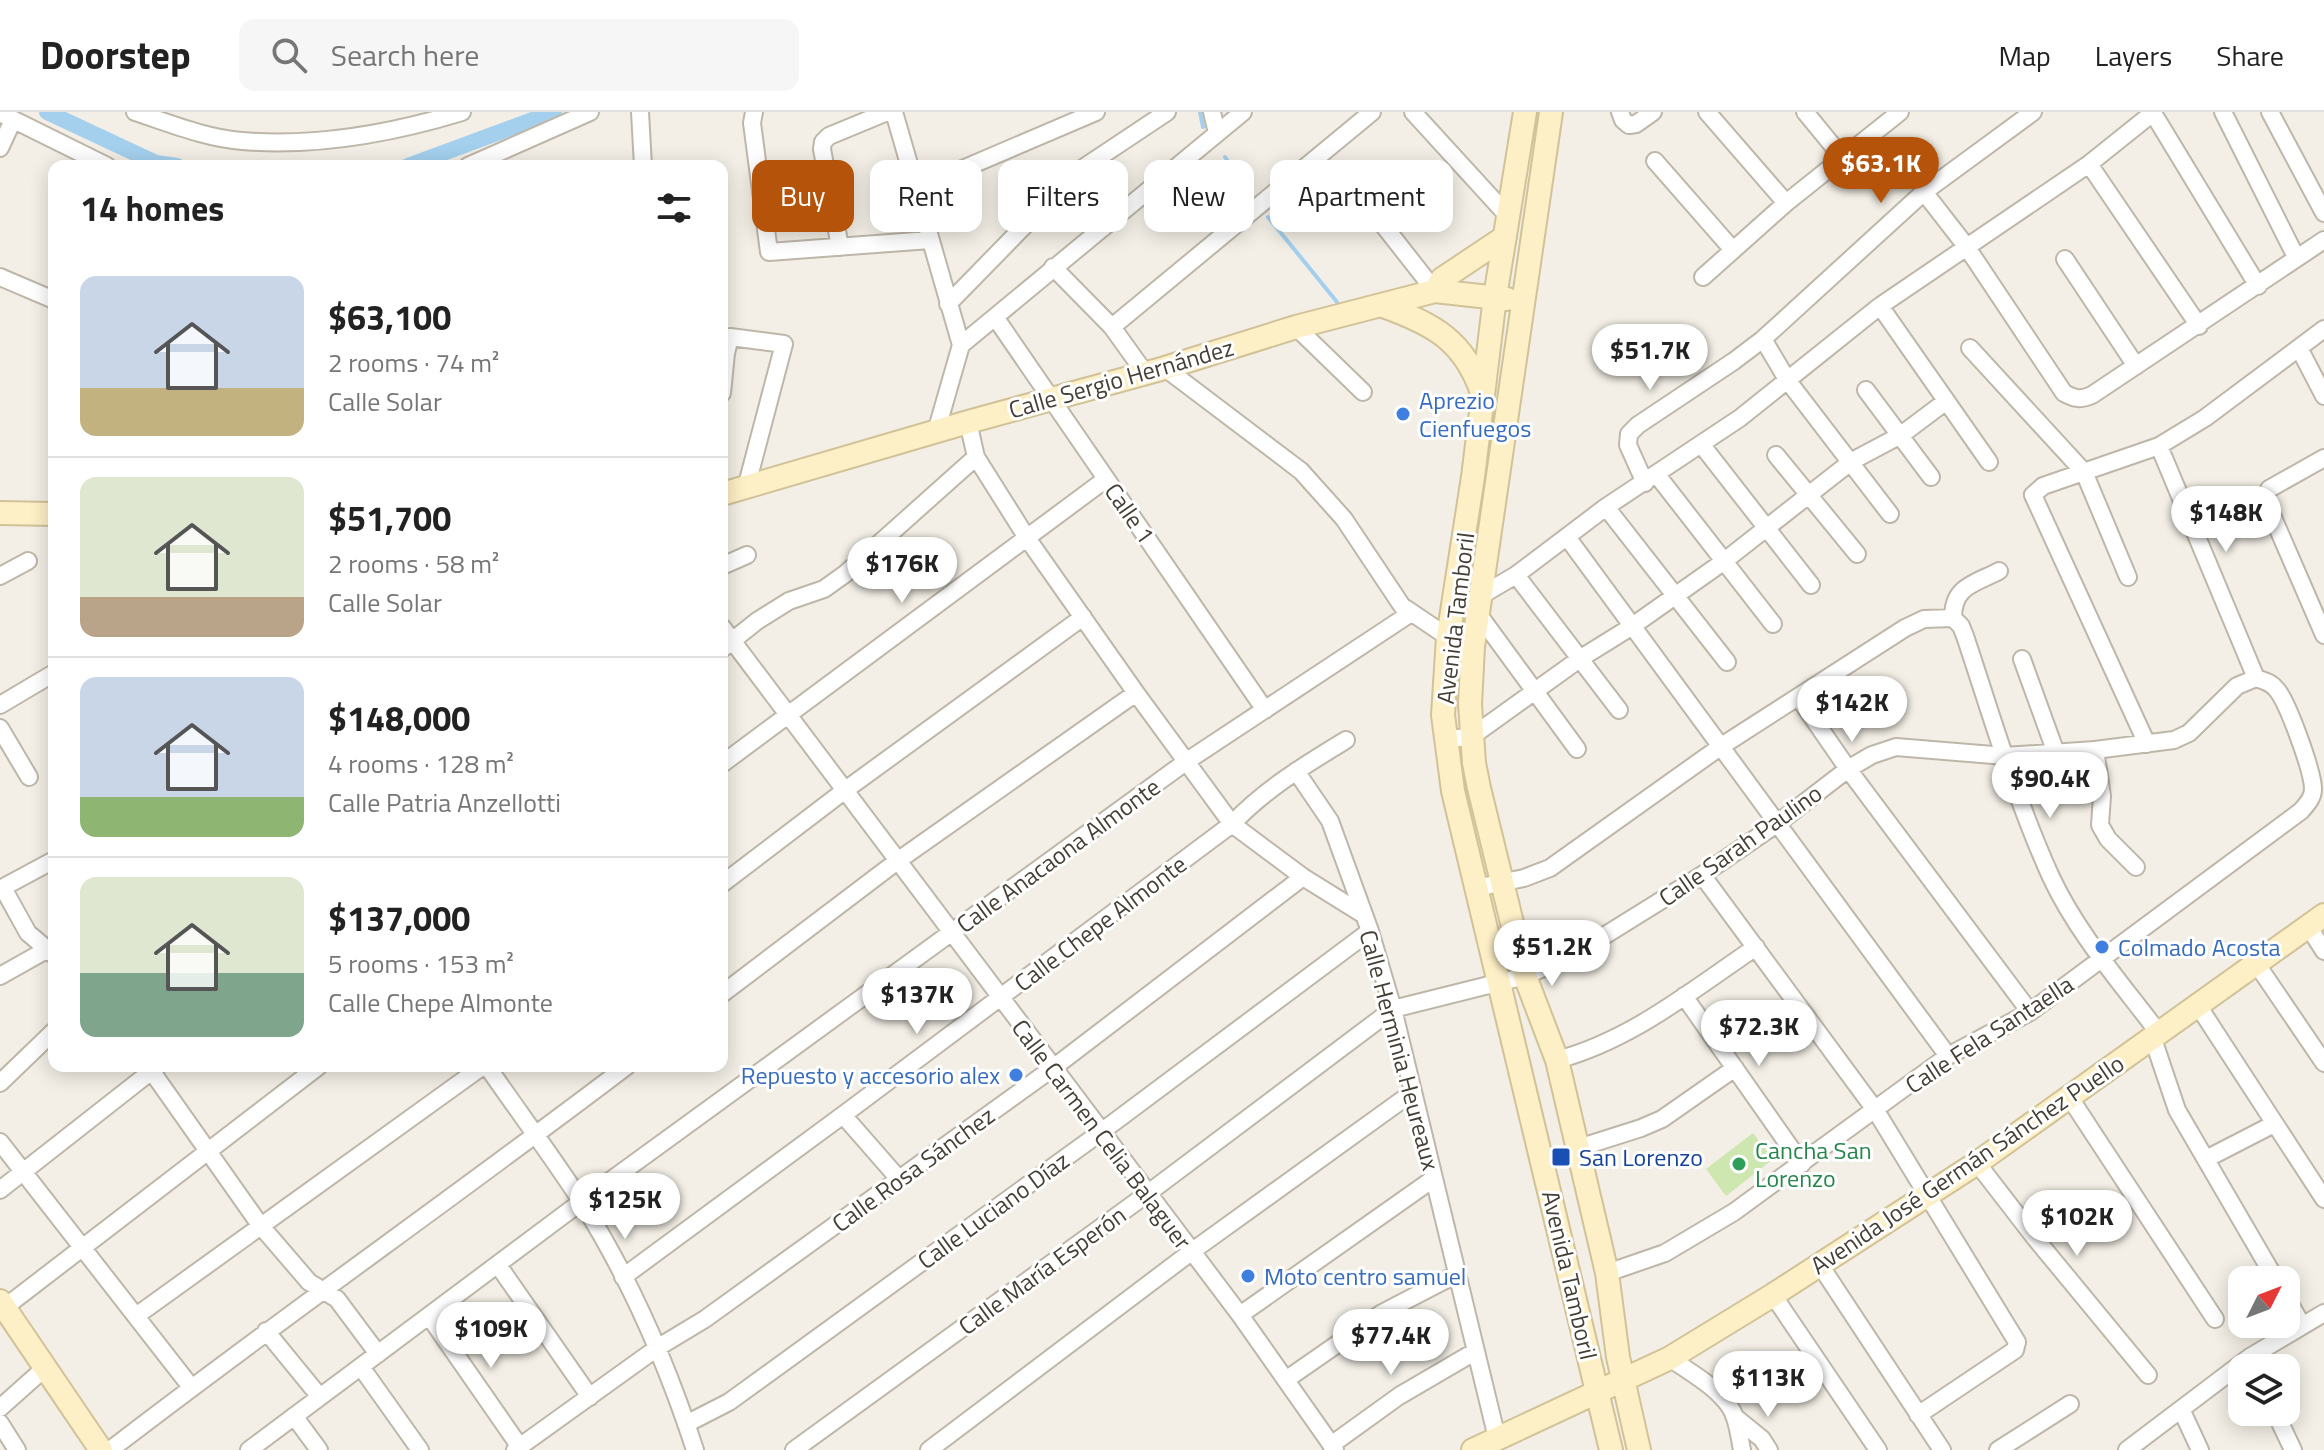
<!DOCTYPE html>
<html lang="en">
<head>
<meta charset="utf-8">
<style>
	:root { --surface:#fff; --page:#f6f6f6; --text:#222; --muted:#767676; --line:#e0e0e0; --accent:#b45309 }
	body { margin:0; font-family:"Titillium Web",sans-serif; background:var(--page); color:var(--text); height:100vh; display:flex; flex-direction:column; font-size:30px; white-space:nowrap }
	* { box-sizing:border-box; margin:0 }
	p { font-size:26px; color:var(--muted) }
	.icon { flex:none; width:44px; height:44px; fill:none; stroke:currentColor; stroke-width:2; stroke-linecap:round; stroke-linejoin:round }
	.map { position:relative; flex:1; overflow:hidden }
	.details { position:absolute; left:48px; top:48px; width:680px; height:912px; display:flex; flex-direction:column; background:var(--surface); border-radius:16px; box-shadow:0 4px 20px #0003 }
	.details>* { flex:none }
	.hud { position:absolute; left:752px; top:48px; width:760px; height:72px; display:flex; gap:16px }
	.needle { width:52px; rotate:48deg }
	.buttons { position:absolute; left:2228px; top:1154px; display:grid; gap:16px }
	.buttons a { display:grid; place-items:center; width:72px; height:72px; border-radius:16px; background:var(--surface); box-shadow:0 4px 20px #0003; font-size:40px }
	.price { position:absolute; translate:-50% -68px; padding:0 18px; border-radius:28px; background:#fff; color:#222; font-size:26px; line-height:52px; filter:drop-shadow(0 2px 4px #0008) }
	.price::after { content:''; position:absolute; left:50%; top:48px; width:24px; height:18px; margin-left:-12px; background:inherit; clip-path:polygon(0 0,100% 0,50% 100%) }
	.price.active { background:var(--accent); color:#fff }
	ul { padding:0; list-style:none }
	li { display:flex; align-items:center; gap:24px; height:200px; padding:0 32px }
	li+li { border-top:2px solid var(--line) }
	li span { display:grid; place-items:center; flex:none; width:224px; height:160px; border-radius:16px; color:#555 }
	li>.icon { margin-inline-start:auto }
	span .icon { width:96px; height:96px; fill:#fffc; stroke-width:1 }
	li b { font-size:34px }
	h2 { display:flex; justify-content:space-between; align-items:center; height:96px; padding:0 32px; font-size:34px }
	.chip { padding:0 28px; border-radius:16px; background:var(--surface); box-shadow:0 4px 20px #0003; font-size:28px; line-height:72px }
	.chip.active { background:var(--accent); color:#fff }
	header { display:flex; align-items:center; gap:48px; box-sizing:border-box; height:112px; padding:0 40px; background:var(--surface); border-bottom:2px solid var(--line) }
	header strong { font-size:38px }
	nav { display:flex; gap:44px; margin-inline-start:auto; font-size:28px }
	.search { width:560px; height:72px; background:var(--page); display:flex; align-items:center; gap:20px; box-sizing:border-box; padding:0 28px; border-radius:16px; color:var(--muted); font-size:30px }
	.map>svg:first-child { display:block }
	.green { fill:#cee6b0 }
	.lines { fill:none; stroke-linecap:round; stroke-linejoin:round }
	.stream { stroke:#a4d0ee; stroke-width:4 }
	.canal { stroke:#a4d0ee; stroke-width:16 }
	.street-casing { stroke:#beb7a9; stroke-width:20 }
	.secondary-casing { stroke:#d1c298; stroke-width:26 }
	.street { stroke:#fff; stroke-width:16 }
	.secondary { stroke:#fdefc6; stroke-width:22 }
	.shop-dot { fill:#3f7fe0; stroke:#fff; stroke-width:3 }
	.transit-dot { fill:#1a4fb4; stroke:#fff; stroke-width:3 }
	.leisure-dot { fill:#2e9e5b; stroke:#fff; stroke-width:3 }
	.labels { text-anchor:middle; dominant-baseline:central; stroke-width:6; stroke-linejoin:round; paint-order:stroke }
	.street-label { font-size:24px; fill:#453f36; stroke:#fff }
	.shop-label { font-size:24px; fill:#366cbe; stroke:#fff; text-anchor:start }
	.leisure-label { font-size:24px; fill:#27864d; stroke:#fff; text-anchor:start }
	.transit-label { font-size:24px; fill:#164399; stroke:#fff; text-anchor:start }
</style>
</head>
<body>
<header>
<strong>Doorstep</strong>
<div class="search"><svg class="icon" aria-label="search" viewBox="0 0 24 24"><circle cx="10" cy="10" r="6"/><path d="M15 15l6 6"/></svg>Search here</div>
<nav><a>Map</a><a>Layers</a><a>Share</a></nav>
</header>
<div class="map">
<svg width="2324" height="1338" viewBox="0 0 2324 1338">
	<rect width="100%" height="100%" fill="#f3efe6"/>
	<path class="green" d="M1753,1021L1773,1047L1726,1084L1706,1057Z"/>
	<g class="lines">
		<path class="stream" d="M1200,0L1203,15
			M1225,45L1249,81
			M1268,105L1337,190"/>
		<path class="canal" d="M47,0L156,51L177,54
			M408,54L554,0"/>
		<defs>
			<path id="street" d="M135,0C169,11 205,26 242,29C314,35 393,21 462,0
				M640,0L643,54
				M754,0L752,11L769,140L930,128
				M894,0L961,233
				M1212,0L1217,21
				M1413,0L1508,104
				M1620,0L1623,8L1629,13L1636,12L1653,0
				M1707,0L1786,91
				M1805,0L1842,45
				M2223,0L2296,145
				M2270,0L2324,101
				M0,1L107,54
				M2153,1L2258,174
				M0,36L13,8
				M1655,49L1733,138
				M2089,52L2199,214
				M468,54L590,0
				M918,76L1096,0
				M1924,80L1966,134L2064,281C2075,287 2081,288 2092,283L2324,128
				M1366,91L1435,179
				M840,135L822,37L823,30L829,24L887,0
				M2065,147L2136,254
				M1053,155L1112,215L1145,261
				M0,165L54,188
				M1703,165L1786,91L1900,0
				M948,192L1077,60L1167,0
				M1880,194L1989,350
				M995,205L1265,598
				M1112,215L1372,0
				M1296,215L1363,280
				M1763,227L1788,269L1890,402
				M1970,236L2084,360L2128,465
				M2299,236L2324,284
				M1165,256L1301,359L1344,407L1402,494L1448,525
				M1866,278L1931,365
				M722,281L726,241L730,225L784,232L746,376
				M968,310L976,345L1027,426L1136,581L1232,712L1303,765L1364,803
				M936,320L961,233L1243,0
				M1701,332L1811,473
				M1776,343L1857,442
				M2324,346L2269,377L2265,387L2324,523
				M1657,363L1773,512
				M1645,371L1628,333L1629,322L1638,313L1734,249L1763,227L1924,80L2033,0
				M1606,395L1727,550
				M1567,425L1948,944
				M722,454L747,443
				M1516,463L1619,598
				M0,464L28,449
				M1482,483L1516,463L1606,395L1740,306L1880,194L2089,52L2154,0
				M1479,503L1577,637
				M1953,506L1961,514L1965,524C1992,605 2016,688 2051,765C2077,821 2121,871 2158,920
				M1953,506C1953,474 1974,472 1999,459
				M722,515L1240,1203L1335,1338
				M722,537L757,509L789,489L824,477L845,462L976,345
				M2022,547L2056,641
				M1799,586L1848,657L2030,900
				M0,593L54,561
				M0,616L29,665
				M1445,627L1471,625L1581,546L1631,515L1723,450L1852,349L1901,323L1945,290
				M2147,632L2033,383L2043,374L2159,334L2205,306L2324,217
				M2095,638L2102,684L2100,713L2108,727L2136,755
				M722,652L1106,367
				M1296,659L1330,709L1370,819L1393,897L1497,1326
				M1702,763L1876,999L2017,1230L2015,1238L1918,1303
				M722,772L844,679L1083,505
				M3,776L28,821L54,843
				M1476,776L1524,766L1550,756L1720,635L1905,516L1924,507L1953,506
				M0,777L54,748
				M2308,814L2324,839
				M2256,851L2324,951
				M0,864L48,837
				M722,882L896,750L1136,581
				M1684,884L1802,1052
				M2197,892L2324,1087
				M2152,924L2177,998L2276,1168
				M1557,948C1632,928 1692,878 1756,835
				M148,954L260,1113L309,1170L337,1187L378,1242
				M487,954C518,999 551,1043 581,1089C629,1165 667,1252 695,1338
				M0,971L54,919
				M2070,986L2215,1207
				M843,1003L899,1067
				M0,1030L191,1275
				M1578,1036L1641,1016L1662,1007L1735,956
				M2206,1047L2274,1012
				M1977,1051L2035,1126L2148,1263
				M0,1078L158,954
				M498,1153L590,1285
				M1820,1153L1942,1338
				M1607,1161L1665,1141L1734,1100L1948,944L2030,900L2301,699C2307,692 2313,686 2313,677C2313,660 2288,591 2277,578C2271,570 2264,569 2256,566L2159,334
				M623,1165L843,1003L1232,712C1265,677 1305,653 1346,628
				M1773,1183L1878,1338
				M2286,1185L2302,1213
				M0,1199L319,954
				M1240,1203L1433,1067
				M136,1204L483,954
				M429,1204L520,1335
				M266,1219L320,1285
				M1670,1246C1689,1260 1716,1274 1730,1295C1738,1307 1739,1324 1742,1338
				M361,1255L420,1338
				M1287,1267L1382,1201L1457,1162
				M0,1296L46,1255
				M2181,1297L2200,1338
				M2275,1300L2293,1338
				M294,1304L319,1338
				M1735,1305L1762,1327L1769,1338
				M0,1311L17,1338
				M686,1312L729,1290L1101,1020L1370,819
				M1331,1333L1399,1284L1476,1239
				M110,1338C280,1207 456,1084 627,954
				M249,1338L581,1090L1187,649L1411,501
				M515,1338L657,1236L705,1207L1053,956L1303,765
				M794,1338L1147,1082L1393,897L1525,864L1575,842L1702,763L1778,711L1848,657L1872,643L1896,635L2005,644L2095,638L2174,628L2189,621L2237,574L2256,566
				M929,1338L1191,1140L1413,980
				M1998,1338L2070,1292
				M2127,1338L2250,1245L2324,1201"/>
			<path id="secondary" d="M1525,0L1495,185L1473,365L1448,525L1443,603L1453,679L1611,1338
				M1551,0L1473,535L1470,592L1474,651L1479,676L1525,864L1557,948L1607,1161L1618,1245L1639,1338
				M1435,179L1442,167L1505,125
				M1383,194C1433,212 1464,228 1482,281
				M722,382L968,310L1165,256L1296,215L1435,179L1507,187
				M0,401L54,402
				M0,1189L101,1338
				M1473,1338L1670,1246L1773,1183L1977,1051L2324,803"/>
		</defs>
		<use href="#street" class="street-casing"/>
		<use href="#secondary" class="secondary-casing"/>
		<use href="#street" class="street"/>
		<use href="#secondary" class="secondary"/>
	</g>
	<g class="shop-dot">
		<circle cx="1403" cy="302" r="8"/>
		<circle cx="2102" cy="835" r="8"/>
		<circle cx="1016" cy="963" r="8"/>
		<circle cx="1248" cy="1164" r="8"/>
	</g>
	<rect class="transit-dot" x="1551" y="1035" width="20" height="20" rx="4"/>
	<circle class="leisure-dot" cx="1739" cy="1052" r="8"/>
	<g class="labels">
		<g class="street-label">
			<text transform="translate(1121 266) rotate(-16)">Calle Sergio Hernández</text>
			<text transform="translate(1130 401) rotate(55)">Calle 1</text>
			<text transform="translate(1455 506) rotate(-83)">Avenida Tamboril</text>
			<text transform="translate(1740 733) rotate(-35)">Calle Sarah Paulino</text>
			<text transform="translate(1058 743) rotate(-36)">Calle Anacaona Almonte</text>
			<text transform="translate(1100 811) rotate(-37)">Calle Chepe Almonte</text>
			<text transform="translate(1989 922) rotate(-33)">Calle Fela Santaella</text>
			<text transform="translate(1400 938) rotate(75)">Calle Herminia Heureaux</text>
			<text transform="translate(1102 1022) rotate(53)">Calle Carmen Celia Balaguer</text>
			<text transform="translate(1967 1052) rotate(-34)">Avenida José Germán Sánchez Puello</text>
			<text transform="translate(913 1057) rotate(-36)">Calle Rosa Sánchez</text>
			<text transform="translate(993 1098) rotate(-36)">Calle Luciano Díaz</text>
			<text transform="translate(1042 1158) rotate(-36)">Calle María Esperón</text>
			<text transform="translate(1570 1163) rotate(77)">Avenida Tamboril</text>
		</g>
		<g class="shop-label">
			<text x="1419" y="288">Aprezio<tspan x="1419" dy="28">Cienfuegos</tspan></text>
			<text x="2118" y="835">Colmado Acosta</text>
			<text x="1000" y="963" text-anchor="end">Repuesto y accesorio alex</text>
			<text x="1264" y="1164">Moto centro samuel</text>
		</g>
		<g class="leisure-label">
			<text x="1755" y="1038">Cancha San<tspan x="1755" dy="28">Lorenzo</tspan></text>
		</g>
		<g class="transit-label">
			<text x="1579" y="1045">San Lorenzo</text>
		</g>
	</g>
</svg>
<div class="buttons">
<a><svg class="needle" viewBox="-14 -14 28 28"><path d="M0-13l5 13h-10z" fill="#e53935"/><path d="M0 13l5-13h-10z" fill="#767676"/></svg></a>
<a><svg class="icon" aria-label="layers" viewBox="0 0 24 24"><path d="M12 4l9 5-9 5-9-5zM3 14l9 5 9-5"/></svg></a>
</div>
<b class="price active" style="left:1881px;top:93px">$63.1K</b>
<b class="price" style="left:1650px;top:280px">$51.7K</b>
<b class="price" style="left:2226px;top:442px">$148K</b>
<b class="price" style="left:902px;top:493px">$176K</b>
<b class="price" style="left:1852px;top:632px">$142K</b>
<b class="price" style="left:2050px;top:708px">$90.4K</b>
<b class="price" style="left:1552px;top:876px">$51.2K</b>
<b class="price" style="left:917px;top:924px">$137K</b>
<b class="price" style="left:1759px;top:956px">$72.3K</b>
<b class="price" style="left:625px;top:1129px">$125K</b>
<b class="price" style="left:2077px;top:1146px">$102K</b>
<b class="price" style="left:491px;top:1258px">$109K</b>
<b class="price" style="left:1391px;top:1265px">$77.4K</b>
<b class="price" style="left:1768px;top:1307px">$113K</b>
<div class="hud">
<a class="chip active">Buy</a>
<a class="chip">Rent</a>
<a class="chip">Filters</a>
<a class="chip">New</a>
<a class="chip">Apartment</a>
</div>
<section class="details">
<h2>14 homes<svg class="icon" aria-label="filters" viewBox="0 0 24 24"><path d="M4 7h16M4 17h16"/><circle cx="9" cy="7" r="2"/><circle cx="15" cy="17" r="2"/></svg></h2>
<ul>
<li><span style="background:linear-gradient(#c9d6e8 70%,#c2b280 0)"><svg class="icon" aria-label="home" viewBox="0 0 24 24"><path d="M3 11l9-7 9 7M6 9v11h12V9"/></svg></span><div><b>$63,100</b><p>2 rooms · 74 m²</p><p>Calle Solar</p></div></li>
<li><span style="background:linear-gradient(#dfe7d0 75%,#b9a48a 0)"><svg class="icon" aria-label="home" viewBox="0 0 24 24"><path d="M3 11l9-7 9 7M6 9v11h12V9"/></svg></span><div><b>$51,700</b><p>2 rooms · 58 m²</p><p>Calle Solar</p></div></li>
<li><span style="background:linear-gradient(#c9d6e8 75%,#8fb573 0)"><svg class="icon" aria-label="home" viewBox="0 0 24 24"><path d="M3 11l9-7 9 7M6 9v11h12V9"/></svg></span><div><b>$148,000</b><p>4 rooms · 128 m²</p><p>Calle Patria Anzellotti</p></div></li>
<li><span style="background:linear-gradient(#dfe7d0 60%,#7fa58c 0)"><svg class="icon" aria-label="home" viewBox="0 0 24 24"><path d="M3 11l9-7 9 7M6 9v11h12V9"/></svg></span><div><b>$137,000</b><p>5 rooms · 153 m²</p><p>Calle Chepe Almonte</p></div></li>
</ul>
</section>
</div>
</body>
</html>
